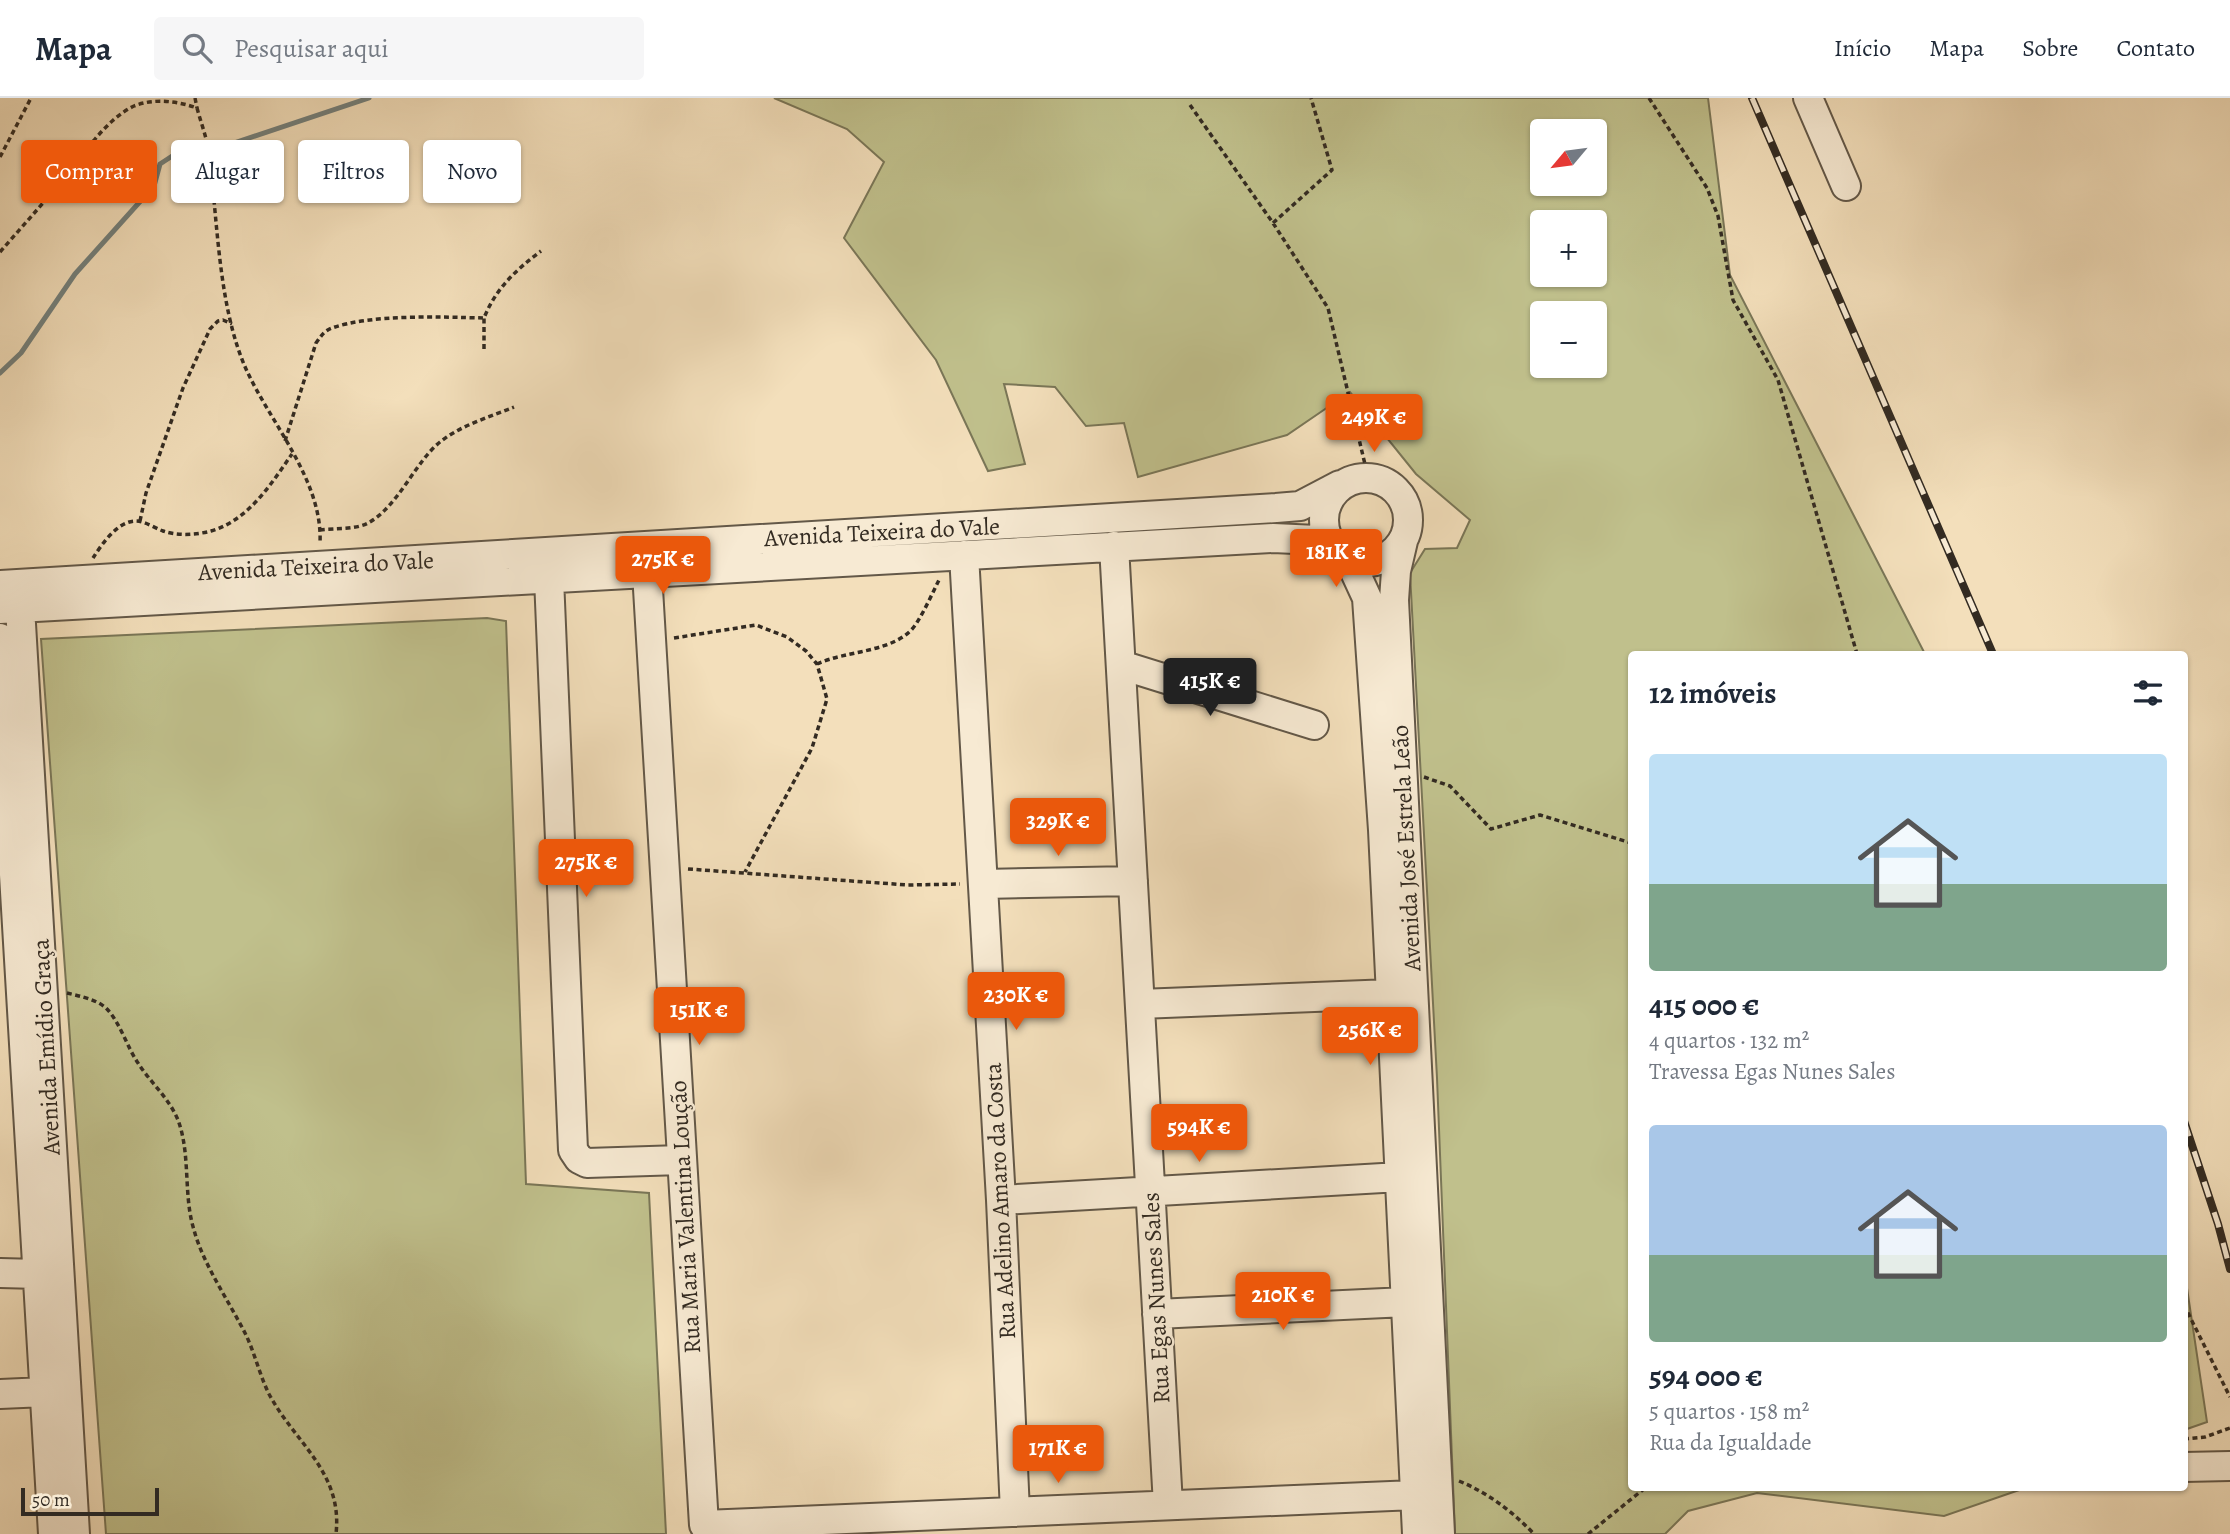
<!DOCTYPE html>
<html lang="pt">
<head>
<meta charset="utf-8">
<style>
	:root { --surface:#fff; --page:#f6f6f7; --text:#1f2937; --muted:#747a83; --line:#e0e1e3; --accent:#ea580c }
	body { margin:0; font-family:Alegreya,serif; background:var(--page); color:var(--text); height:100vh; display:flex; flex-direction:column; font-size:26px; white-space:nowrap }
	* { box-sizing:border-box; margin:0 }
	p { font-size:23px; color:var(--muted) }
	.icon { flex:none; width:38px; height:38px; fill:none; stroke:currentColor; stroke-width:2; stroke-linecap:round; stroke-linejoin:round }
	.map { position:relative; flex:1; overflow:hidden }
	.drawer { position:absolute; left:1628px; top:553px; width:560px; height:840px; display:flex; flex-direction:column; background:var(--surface); border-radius:7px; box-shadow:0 2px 5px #0004 }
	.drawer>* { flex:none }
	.top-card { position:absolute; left:21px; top:42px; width:665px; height:63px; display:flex; gap:14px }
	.needle { width:46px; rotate:241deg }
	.tools { position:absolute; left:1530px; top:21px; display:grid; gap:14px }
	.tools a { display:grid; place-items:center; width:77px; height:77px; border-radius:7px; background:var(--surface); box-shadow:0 2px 5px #0004; font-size:35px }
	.scale { position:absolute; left:21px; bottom:18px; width:138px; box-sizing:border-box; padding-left:7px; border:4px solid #332b22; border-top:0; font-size:19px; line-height:24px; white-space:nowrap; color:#332b22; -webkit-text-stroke:5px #f7ead3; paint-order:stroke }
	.price { position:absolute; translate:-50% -60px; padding:0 16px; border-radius:7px; background:var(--accent); color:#fff; font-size:23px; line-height:46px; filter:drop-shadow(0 2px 4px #0008) }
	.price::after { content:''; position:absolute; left:50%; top:42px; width:21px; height:16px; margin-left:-10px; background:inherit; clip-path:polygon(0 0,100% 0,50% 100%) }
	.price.active { background:#222; color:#fff }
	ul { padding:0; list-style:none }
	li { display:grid; align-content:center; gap:14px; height:371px; padding:0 21px }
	li span { display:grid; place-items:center; height:217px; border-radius:7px; color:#555 }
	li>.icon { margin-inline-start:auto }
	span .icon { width:126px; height:126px; fill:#fffc; stroke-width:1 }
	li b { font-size:30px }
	h2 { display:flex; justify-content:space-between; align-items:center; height:84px; padding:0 21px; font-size:30px }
	.tag { padding:0 24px; border-radius:7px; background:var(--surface); box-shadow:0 2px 5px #0004; font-size:24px; line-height:63px }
	.tag.active { background:var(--accent); color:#fff }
	header { display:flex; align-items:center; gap:42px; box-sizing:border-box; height:98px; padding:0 35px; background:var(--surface); border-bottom:2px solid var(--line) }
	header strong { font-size:33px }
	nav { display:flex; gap:38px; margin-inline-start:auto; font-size:24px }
	.search { width:490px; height:63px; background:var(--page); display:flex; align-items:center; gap:18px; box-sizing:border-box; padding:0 24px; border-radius:7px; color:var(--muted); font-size:26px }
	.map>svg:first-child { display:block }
	.green { fill:#c0c08c; stroke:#7a7657; stroke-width:2; fill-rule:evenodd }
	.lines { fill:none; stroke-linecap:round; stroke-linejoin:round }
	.stream { stroke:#74817d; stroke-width:5 }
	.minor-casing { stroke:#635848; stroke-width:32 }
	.path { stroke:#332b22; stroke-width:3.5; stroke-dasharray:5 3.5; stroke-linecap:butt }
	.minor { stroke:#f7ead3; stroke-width:28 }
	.rail-casing { stroke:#332b22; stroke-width:8 }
	.rail { stroke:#f7ead3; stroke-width:5; stroke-dasharray:16; stroke-linecap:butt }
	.labels { text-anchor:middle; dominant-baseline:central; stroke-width:5; stroke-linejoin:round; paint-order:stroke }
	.street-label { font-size:24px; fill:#332b22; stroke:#f7ead3 }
</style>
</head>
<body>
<header>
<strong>Mapa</strong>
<div class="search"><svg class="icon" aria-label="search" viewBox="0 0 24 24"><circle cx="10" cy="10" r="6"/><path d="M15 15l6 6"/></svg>Pesquisar aqui</div>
<nav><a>Início</a><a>Mapa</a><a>Sobre</a><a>Contato</a></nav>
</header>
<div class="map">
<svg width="2230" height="1436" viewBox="0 0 2230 1436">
	<rect width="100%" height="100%" fill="#f3dfbb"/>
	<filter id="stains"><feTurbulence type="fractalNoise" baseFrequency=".00286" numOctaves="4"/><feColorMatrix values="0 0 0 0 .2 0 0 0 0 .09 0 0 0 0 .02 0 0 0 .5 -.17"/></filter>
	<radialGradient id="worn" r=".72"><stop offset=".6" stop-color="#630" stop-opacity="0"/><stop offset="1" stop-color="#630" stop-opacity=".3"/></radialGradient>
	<path class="green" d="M774,0H1708L1730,177L1925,556H1631V1390H2025L1944,1418L1757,1395L1688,1413L1665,1436H1455L1437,980L1410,475L1425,451L1457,450L1470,422L1416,376L1350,294L1287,337L1138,379L1124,325L1086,328L1055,289L1004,286L1025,366L988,373L936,262L844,140L884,64L847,31ZM1594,33V86H1542V33ZM1594,124V177H1542V124ZM1542,215H1594V268H1542Z
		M487,520L506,523L526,1086L649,1095L666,1436H106L41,541Z
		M2184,1170L2207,1324L2184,1332Z"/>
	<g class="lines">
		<path class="stream" d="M216,51L369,0
			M0,275L21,255L75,176L154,88L160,66L189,47L200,50"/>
		<defs>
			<path id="minor" d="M1808,0L1846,88
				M1324 422a42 42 0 1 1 84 0a42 42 0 1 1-84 0Z
				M1403,443L1396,473L1394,502L1440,1436
				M1114,448L1168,1407
				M964,457L1001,1102L1015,1414
				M1349,461L1367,500L1383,732L1417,1436
				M647,474L704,1427L1415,1397
				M549,480L573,1052L579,1061L587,1065L681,1062
				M0,487L1276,410L1300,408L1340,387
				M11,492L20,509L75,1436
				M0,511L1273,440L1317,442L1331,447
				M0,540L53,1436
				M1121,567L1314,627
				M983,786L1133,783
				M1140,906L1391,896
				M1001,1102L1400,1079
				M0,1175L38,1176
				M1157,1216L1406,1204
				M0,1296L45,1294
				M2184,1369L2230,1368"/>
		</defs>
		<use href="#minor" class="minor-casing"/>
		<path class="path" d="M195,0L197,10
			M1649,0L1707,90L1718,118L1733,202L1778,282L1857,556
			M1190,7L1273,125L1328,210L1368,379
			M0,59L31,0
			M1273,125L1332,72L1311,0
			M0,154C20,131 40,109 60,85C82,60 103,23 134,8C154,0 177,3 197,10C201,25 207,40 209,56C218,124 218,208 246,271C271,326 323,383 320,445
			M484,251V220
			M285,343L316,245C321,238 324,233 332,230C371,216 441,219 484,220C496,190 516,172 541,153
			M140,423L146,395L183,290L210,231L218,223L223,222L232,226
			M320,432C334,430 355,432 368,425C398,409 415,364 440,344C461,327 490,319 514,309
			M93,460C102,446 118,422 137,423C146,424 155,430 163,433C177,438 196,437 211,433C249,422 271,386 292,356
			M674,540L756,527L787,539L806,553L817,566L827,601L812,650L745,774
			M817,566C846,552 897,555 916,526C925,512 932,496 939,482
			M1424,679L1450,688L1491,731L1540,717L1631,745
			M688,771L907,787L960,786
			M67,895C79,898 96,901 106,910C120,924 127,949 138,965C150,984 169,1000 178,1022C191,1057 183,1097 194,1132C203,1166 230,1205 246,1237C255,1256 260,1278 269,1296C295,1345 343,1374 336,1436
			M2184,1207L2230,1299
			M2184,1341L2205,1339L2230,1330
			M1459,1383C1488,1395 1512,1413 1534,1436
			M1588,1436L1645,1390"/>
		<use href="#minor" class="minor"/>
		<defs>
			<path id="rail" d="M1752,0L1993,556
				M2184,1023L2218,1126L2230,1171"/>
		</defs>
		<use href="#rail" class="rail-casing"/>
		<use href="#rail" class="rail"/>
	</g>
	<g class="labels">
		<g class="street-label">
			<text transform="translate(882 434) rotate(-3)">Avenida Teixeira do Vale</text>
			<text transform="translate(316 468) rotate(-3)">Avenida Teixeira do Vale</text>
			<text transform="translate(1406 750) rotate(-93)">Avenida José Estrela Leão</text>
			<text transform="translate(46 949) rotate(-93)">Avenida Emídio Graça</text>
			<text transform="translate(1000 1103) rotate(-93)">Rua Adelino Amaro da Costa</text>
			<text transform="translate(685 1119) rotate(-93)">Rua Maria Valentina Loução</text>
			<text transform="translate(1156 1200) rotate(-93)">Rua Egas Nunes Sales</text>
		</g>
	</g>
	<rect width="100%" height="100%" filter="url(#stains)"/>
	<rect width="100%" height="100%" fill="url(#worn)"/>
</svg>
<div class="tools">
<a><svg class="needle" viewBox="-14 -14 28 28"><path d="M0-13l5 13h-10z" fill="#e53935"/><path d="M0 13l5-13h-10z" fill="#747a83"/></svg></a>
<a>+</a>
<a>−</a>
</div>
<div class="scale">50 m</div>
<b class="price" style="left:1374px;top:356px">249K €</b>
<b class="price" style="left:1336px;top:491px">181K €</b>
<b class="price" style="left:663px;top:498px">275K €</b>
<b class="price active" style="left:1210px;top:620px">415K €</b>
<b class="price" style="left:1058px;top:760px">329K €</b>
<b class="price" style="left:586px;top:801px">275K €</b>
<b class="price" style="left:1016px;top:934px">230K €</b>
<b class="price" style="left:699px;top:949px">151K €</b>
<b class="price" style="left:1370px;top:969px">256K €</b>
<b class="price" style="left:1199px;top:1066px">594K €</b>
<b class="price" style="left:1283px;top:1234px">210K €</b>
<b class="price" style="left:1058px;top:1387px">171K €</b>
<div class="top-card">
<a class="tag active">Comprar</a>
<a class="tag">Alugar</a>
<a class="tag">Filtros</a>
<a class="tag">Novo</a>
</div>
<section class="drawer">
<h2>12 imóveis<svg class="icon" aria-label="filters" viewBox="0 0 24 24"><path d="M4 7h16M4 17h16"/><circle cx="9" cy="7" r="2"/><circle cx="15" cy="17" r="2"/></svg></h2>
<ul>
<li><span style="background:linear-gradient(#bfe0f5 60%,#7fa58c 0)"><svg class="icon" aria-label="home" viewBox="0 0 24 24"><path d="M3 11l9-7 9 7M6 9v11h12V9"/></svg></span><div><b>415 000 €</b><p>4 quartos · 132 m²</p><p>Travessa Egas Nunes Sales</p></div></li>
<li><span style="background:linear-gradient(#a9c7e8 60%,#7fa58c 0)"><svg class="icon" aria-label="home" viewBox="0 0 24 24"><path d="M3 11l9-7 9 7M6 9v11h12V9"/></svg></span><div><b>594 000 €</b><p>5 quartos · 158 m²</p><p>Rua da Igualdade</p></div></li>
</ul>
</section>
</div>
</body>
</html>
